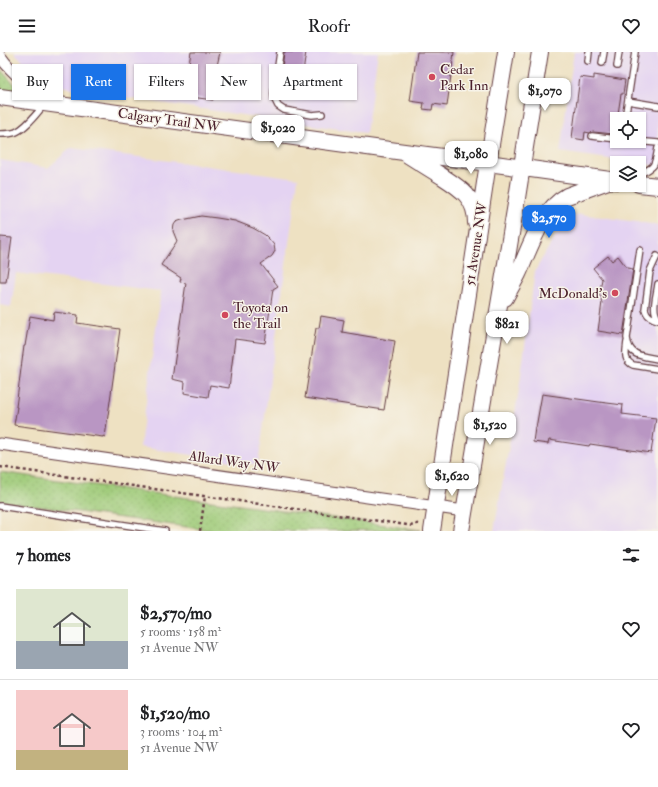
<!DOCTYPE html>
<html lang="en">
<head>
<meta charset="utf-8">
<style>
	:root { --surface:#fff; --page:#f6f6f6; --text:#202124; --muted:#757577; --line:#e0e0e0; --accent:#1a73e8 }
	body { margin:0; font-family:"IM FELL Double Pica",serif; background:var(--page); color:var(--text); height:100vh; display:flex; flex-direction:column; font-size:15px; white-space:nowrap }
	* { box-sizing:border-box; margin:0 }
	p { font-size:13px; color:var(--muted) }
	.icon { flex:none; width:22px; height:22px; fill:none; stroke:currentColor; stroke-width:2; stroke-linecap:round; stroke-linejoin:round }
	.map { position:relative; height:479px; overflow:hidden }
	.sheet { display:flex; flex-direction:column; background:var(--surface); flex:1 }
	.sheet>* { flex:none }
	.guide { position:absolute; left:12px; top:12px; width:400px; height:36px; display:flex; gap:8px }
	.buttons { position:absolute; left:610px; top:60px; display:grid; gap:8px }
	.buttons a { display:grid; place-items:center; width:36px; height:36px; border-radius:0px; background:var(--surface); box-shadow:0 1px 3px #0004; font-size:20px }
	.price { position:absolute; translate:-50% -34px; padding:0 9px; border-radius:8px; background:#fff; color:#222; font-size:13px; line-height:26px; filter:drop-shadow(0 1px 2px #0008) }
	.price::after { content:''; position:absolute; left:50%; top:24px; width:12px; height:9px; margin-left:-6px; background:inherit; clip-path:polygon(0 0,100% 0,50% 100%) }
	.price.current { background:var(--accent); color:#fff }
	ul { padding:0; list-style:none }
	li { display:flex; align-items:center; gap:12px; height:100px; padding:0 16px }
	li+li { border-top:1px solid var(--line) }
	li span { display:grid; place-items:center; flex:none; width:112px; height:80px; border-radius:0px; color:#555 }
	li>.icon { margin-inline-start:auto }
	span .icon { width:48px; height:48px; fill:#fffc; stroke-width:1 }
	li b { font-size:17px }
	h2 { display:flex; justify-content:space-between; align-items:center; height:48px; padding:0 16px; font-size:17px }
	.pill { padding:0 14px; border-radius:0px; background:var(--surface); box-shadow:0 1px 3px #0004; font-size:14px; line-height:36px }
	.pill.current { background:var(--accent); color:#fff }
	header { display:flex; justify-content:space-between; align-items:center; height:52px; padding:0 16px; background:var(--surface); font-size:18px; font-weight:600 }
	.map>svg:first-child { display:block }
	.built { fill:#e4d3f2; fill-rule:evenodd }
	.grass { fill:url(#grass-dots); stroke:#747451 }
	.building { fill:#b996c3 }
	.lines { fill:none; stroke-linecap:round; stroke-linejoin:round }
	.lane-casing { stroke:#633c42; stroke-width:8 }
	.street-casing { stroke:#633c42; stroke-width:13 }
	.secondary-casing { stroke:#633c42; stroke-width:18 }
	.path { stroke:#633c42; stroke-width:2.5; stroke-dasharray:3 3; stroke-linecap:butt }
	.lane { stroke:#fff; stroke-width:5.5 }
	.street { stroke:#fff; stroke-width:11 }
	.secondary { stroke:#fff; stroke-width:16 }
	.poi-dot { fill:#d1495b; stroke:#f7f3e8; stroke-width:1.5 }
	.labels { text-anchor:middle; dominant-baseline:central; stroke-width:3; stroke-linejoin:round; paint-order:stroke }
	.poi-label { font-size:14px; fill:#4a1f2b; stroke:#f7f3e8; text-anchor:start }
	.street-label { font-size:14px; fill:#4a1f2b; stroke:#f7f3e8 }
</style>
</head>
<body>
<header><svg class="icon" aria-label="menu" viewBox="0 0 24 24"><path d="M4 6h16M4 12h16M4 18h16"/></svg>Roofr<svg class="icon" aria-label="heart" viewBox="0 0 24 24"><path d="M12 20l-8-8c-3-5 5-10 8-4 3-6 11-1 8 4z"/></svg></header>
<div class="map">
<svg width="658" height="479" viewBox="0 0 658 479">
	<defs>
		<pattern id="grass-dots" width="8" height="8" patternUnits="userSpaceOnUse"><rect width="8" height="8" fill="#9dca77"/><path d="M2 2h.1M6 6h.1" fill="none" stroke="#89ad67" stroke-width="1.8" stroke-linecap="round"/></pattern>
	</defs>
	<rect width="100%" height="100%" fill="#f7f3e8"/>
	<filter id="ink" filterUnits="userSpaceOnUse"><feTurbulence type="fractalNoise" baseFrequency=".025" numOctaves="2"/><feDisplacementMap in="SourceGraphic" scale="8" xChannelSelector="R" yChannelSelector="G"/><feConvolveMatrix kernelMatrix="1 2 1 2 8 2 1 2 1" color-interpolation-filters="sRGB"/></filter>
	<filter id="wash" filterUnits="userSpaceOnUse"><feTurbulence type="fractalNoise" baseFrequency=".012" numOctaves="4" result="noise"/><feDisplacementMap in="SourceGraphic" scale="16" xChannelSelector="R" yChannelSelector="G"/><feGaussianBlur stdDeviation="0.9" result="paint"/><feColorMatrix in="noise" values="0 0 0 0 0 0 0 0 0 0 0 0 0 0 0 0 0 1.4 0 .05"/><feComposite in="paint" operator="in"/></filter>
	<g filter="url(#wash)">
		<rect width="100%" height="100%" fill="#eee1c2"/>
		<path class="built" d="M14,0H378L366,81L115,44L44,31Z
			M574,0H658V114L560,100ZM617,67H639V89H617Z
			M71,96L298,126L258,413L140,395L161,239L16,221L11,255L0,253V108L48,116Z
			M580,162L658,173V479H494L519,338L535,219L564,169Z"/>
		<path class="grass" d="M0,17L10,28L20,37L19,39L0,38Z
			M0,420L421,478L215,479L0,449Z"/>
		<g id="blocks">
			<path class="building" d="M191,0H220L217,14H219L217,27L216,26L213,48L184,44Z
				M284,0H306L302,27L281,24Z
				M417,0H454L447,54L433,52L432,58L423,57L424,51L410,49Z
				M594,23L625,28L623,42H621L615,82L593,80L590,81L585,80L584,88L572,86L580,25L594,27Z
				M201,164L217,166L235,169L253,176L265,183L269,187L274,193L275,199L272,204L261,212L278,234L273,237L265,291L235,287L229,336L210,333L208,345L184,341L185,330L172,327L186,231L180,230L181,226L161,213L177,189L173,179L174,173L176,170L182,168Z
				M0,185L12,186L6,230H0Z
				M608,204L612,209L618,204L627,216L633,217L623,283L598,279L602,250H601L602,244H599L602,227L593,216Z
				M54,260L78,263L77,271L120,277L105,385L103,384V385L14,373L17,355H16L24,294H25L30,264L53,268Z
				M321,264L344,268L342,280L395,289L384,358L305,346L316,276H319Z
				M542,342L599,350L623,353L622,362L656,366L651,401L590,392L589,394L549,388L548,392L533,390L535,376H536Z"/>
		</g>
	</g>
	<g filter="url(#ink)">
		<use href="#blocks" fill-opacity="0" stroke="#633c42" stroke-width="1"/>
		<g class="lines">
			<defs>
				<path id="lane" d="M280,0L274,42L275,48L278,54L284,58L312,63L322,62
					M588,9L589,0
					M602,11L604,0
					M617,14L619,0
					M628,49L658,54
					M625,67L635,0
					M0,82C5,82 11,82 16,80C27,75 36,62 44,53
					M592,84L617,87
					M635,89L658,91
					M639,122C656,115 655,113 658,96
					M640,198L627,286C629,305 643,304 658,307
					M657,204L650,219L645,257C647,264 651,266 658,268
					M658,232C657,242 651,258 658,266
					M627,290C626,300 623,308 633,313L658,317
					M0,454L165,479"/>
				<path id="street" d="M0,4C13,23 34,38 53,51
					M0,392L464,459"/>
				<path id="secondary" d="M0,45L404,100L488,111L617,129
					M408,103C419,110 430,117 440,123C460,136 476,145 476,171
					M639,132L658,134
					M505,246C509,238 514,230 518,222C530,196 541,158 567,144L608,129
					M432,479L488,111L506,0
					M461,479L517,146L540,0"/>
			</defs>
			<use href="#lane" class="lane-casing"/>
			<use href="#street" class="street-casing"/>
			<use href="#secondary" class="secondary-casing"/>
			<path class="path" d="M0,415L414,474L420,470
				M200,479L205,444"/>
			<use href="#lane" class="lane"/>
			<use href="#street" class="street"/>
			<use href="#secondary" class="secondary"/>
		</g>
	</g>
	<g class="poi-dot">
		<circle cx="432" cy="25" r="4"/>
		<circle cx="615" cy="241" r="4"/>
		<circle cx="225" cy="263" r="4"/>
	</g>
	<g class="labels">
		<g class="poi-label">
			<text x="440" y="17">Cedar<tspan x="440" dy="16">Park Inn</tspan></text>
			<text x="607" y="241" text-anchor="end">McDonald's</text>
			<text x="233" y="255">Toyota on<tspan x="233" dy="16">the Trail</tspan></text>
		</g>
		<g class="street-label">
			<text transform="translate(169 68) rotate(8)">Calgary Trail NW</text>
			<text transform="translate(476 192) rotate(-81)">51 Avenue NW</text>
			<text transform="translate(234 410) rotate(8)">Allard Way NW</text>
		</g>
	</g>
</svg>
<div class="buttons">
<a><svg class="icon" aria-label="locate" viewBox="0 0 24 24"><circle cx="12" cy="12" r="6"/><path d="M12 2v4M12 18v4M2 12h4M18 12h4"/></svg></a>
<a><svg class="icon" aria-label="layers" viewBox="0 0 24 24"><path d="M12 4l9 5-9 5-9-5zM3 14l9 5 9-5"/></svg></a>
</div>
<b class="price" style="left:545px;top:60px">$1,070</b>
<b class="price" style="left:278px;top:97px">$1,020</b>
<b class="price" style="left:471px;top:123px">$1,080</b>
<b class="price current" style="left:549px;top:187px">$2,570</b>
<b class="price" style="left:507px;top:293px">$821</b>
<b class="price" style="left:490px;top:394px">$1,520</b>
<b class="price" style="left:452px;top:445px">$1,620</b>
<div class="guide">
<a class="pill">Buy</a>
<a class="pill current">Rent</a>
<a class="pill">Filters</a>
<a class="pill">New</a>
<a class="pill">Apartment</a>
</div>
</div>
<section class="sheet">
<h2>7 homes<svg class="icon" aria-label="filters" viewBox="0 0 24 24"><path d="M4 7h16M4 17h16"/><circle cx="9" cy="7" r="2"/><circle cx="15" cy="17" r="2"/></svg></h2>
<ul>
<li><span style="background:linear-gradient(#dfe7d0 65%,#9aa5b1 0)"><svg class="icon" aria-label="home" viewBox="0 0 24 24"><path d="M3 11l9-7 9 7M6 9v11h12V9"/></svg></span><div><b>$2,570/mo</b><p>5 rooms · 158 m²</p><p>51 Avenue NW</p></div><svg class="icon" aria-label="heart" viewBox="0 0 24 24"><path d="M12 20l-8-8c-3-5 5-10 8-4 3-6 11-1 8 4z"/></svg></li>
<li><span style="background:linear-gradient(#f6c9c9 75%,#c2b280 0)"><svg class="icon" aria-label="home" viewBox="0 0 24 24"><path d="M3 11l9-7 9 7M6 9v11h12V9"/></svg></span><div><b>$1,520/mo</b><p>3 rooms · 104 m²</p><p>51 Avenue NW</p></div><svg class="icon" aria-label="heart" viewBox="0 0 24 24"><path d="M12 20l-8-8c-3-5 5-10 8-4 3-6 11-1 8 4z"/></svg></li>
</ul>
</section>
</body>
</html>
